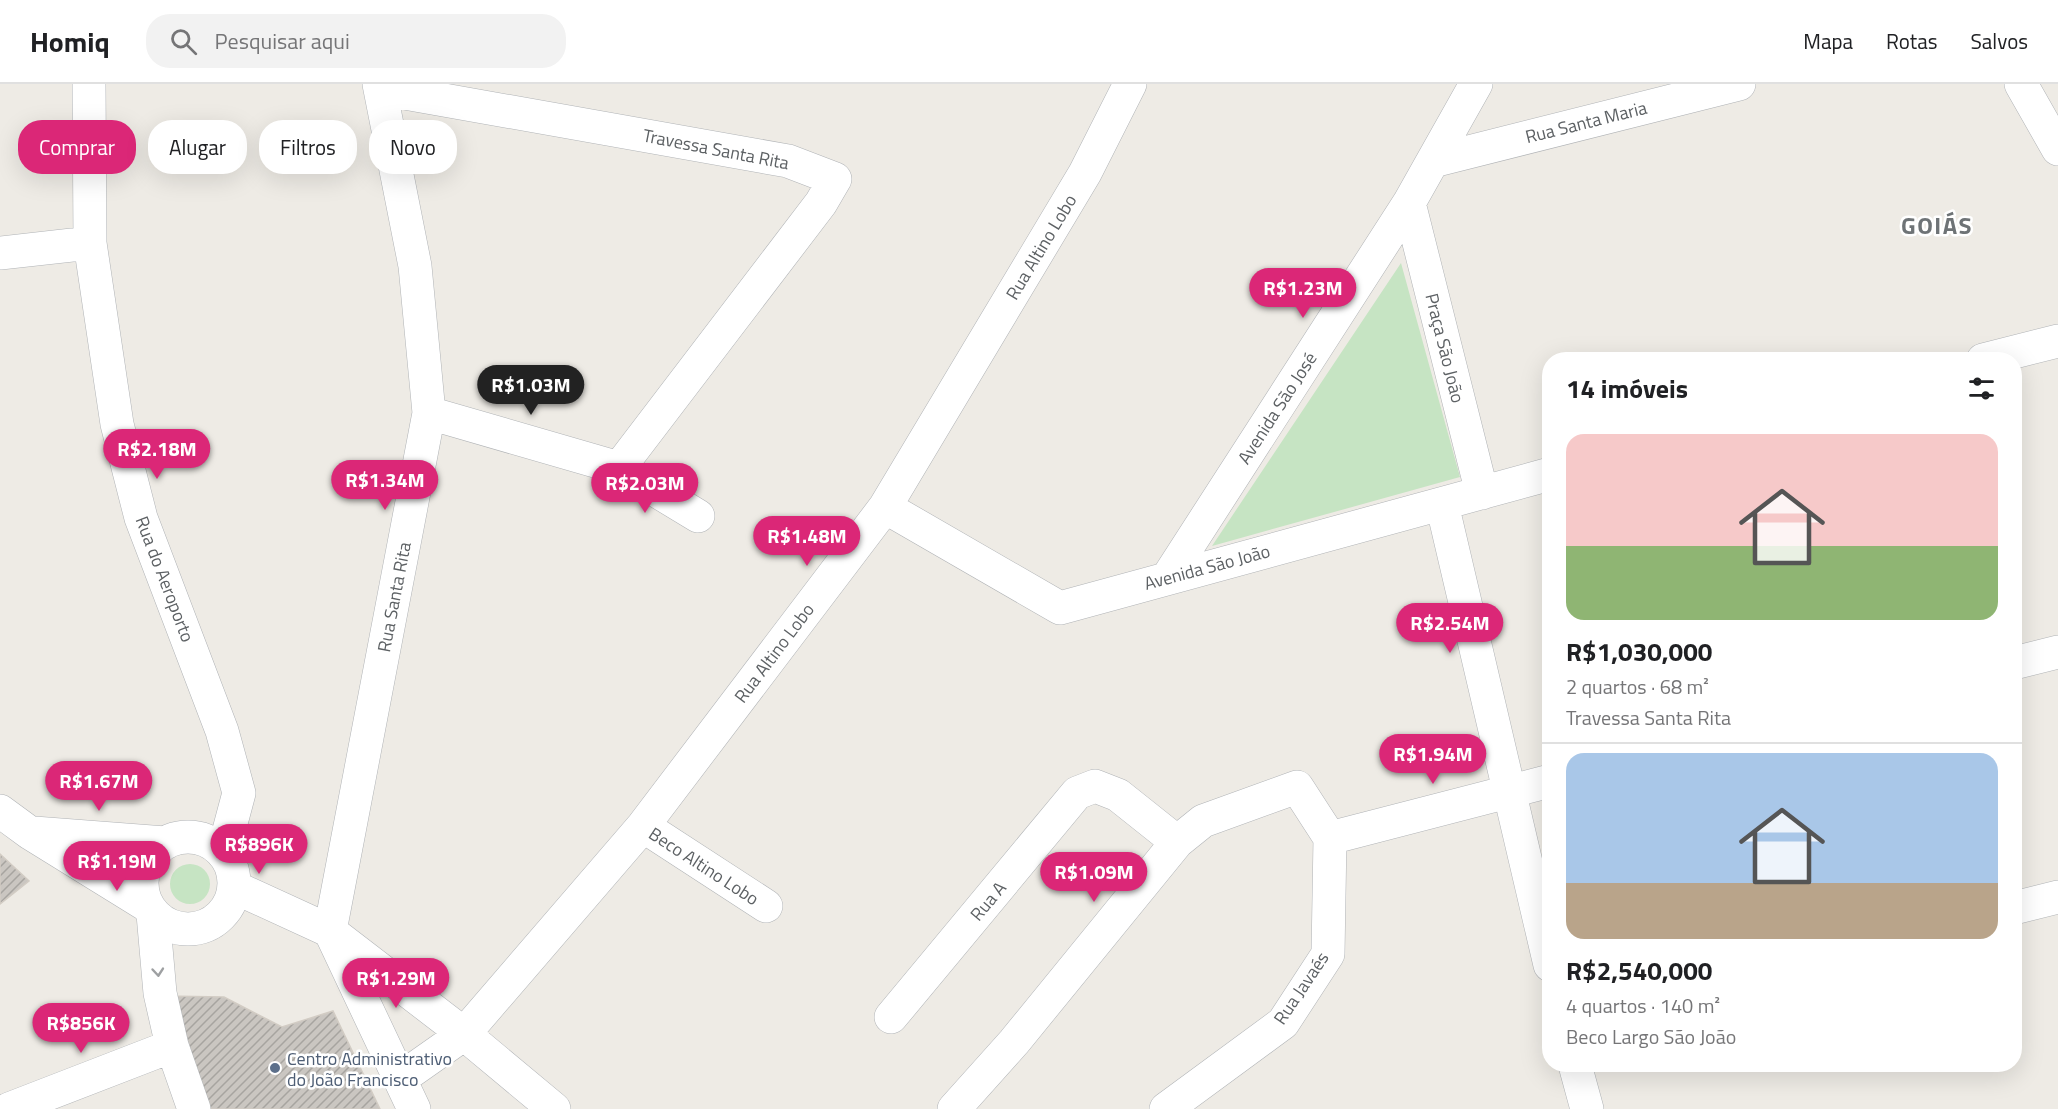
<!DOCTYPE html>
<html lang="pt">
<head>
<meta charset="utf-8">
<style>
	:root { --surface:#fff; --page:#f2f2f2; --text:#202124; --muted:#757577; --line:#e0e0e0; --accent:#db2777 }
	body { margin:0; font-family:"Titillium Web",sans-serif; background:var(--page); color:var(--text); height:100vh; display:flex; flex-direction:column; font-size:22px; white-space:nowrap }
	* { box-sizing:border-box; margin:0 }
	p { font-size:20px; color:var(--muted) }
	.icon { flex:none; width:33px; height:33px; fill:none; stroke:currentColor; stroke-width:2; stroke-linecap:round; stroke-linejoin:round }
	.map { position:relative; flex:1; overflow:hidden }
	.side { position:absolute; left:1542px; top:268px; width:480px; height:720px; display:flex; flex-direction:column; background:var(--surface); border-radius:24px; box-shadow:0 6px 24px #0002 }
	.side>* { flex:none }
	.top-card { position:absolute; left:18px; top:36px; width:570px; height:54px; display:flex; gap:12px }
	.price { position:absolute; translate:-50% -51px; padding:0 14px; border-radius:21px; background:var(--accent); color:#fff; font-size:20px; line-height:39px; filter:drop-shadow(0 2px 3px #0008) }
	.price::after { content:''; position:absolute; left:50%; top:36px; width:18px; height:14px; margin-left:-9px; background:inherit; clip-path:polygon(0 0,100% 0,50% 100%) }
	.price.current { background:#222; color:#fff }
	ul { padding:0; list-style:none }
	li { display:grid; align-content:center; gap:12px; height:318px; padding:0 24px }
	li+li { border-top:2px solid var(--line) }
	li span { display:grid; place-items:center; height:186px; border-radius:18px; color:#555 }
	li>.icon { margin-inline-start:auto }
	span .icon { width:108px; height:108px; fill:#fffc; stroke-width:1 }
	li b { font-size:26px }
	h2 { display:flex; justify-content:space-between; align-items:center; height:72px; padding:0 24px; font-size:26px }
	.chip { padding:0 21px; border-radius:24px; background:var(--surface); box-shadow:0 6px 24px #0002; font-size:21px; line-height:54px }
	.chip.current { background:var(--accent); color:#fff }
	header { display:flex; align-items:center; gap:36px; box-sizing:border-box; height:84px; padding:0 30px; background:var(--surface); border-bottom:2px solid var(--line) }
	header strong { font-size:28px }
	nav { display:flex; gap:33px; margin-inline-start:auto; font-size:21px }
	.search { width:420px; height:54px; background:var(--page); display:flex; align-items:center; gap:15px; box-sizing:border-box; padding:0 21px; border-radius:24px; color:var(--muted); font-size:22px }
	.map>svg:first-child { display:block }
	.green { fill:#c6e4c3 }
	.building { fill:url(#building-hatch); stroke:#d2ccc4; stroke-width:1.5 }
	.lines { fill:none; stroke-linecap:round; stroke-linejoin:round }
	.minor-casing { stroke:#b0b3b6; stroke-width:34 }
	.minor { stroke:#fff; stroke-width:33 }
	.oneway { stroke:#9ea0a2 }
	.service-dot { fill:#5c6f8a; stroke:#fff; stroke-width:2 }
	.labels { text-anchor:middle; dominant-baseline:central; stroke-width:5; stroke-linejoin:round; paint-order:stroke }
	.street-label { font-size:18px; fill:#5d6164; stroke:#fff }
	.service-label { font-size:18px; fill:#4e5e75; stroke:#fff; text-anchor:start }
	.district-label { font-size:24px; font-weight:bold; letter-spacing:1.5px; fill:#6e7376; stroke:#fff }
</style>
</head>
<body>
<header>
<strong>Homiq</strong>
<div class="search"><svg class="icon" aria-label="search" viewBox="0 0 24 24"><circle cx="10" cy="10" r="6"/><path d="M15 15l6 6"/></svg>Pesquisar aqui</div>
<nav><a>Mapa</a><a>Rotas</a><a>Salvos</a></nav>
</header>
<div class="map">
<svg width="2058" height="1025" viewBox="0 0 2058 1025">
	<defs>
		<pattern id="building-hatch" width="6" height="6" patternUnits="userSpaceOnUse" patternTransform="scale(1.5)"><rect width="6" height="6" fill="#cac6c1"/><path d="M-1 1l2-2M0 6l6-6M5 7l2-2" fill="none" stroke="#a7a4a0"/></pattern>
	</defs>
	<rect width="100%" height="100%" fill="#eeebe5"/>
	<path class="green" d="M1401,179L1460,393L1212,462Z
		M170 800a20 20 0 1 1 40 0a20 20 0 1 1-40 0Z"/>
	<path class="building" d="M0,770L29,797L0,820Z
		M164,912L224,913L282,943L333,927L380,1025H204Z"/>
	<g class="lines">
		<defs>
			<path id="minor" d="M89,0L90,159L117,340L141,434L222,647L239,709L223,769
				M379,0L415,182L429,329L330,847L414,1025
				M2021,0L2058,65
				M382,5L788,77L835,95L821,119L619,384
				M1433,77L1739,0
				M1409,119L1482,409
				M0,169L90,159
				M1983,276L2058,257
				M429,329L619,384L698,432
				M1442,420L1550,881
				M885,423L1060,524L1550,390
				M1168,493L1409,119L1476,0
				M2014,579L2058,568
				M0,727L30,749L148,822
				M643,742L766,822
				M34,749L165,759
				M142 799a46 46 0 1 1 92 0a46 46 0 1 1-92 0Z
				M1330,754L1550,697
				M234,803L330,847L464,950L554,1025
				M2014,824L2058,813
				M153,830L160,909L172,962L194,1025
				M891,933L1077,709L1095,702L1118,711L1177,758
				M1575,981L1587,1025
				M400,995L464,950L643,742L885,423L1085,89L1130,0
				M9,1025L172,962
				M954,1025L1014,958L1177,758L1203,737L1297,703L1330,754L1328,870L1283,939L1166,1025"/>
		</defs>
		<use href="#minor" class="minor-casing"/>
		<use href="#minor" class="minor"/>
	</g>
	<defs><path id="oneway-chevron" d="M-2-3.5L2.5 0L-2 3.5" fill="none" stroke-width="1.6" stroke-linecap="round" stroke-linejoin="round" transform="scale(1.5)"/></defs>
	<use class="oneway" href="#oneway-chevron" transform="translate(158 888) rotate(85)"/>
	<circle class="service-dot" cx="275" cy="984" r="6"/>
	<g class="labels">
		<g class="street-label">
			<text transform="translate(1586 38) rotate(-14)">Rua Santa Maria</text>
			<text transform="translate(716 65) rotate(11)">Travessa Santa Rita</text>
			<text transform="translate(1041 163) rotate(-59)">Rua Altino Lobo</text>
			<text transform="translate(1445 264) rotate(76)">Praça São João</text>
			<text transform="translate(1277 324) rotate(-57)">Avenida São José</text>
			<text transform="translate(1207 483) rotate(-15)">Avenida São João</text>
			<text transform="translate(165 495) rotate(69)">Rua do Aeroporto</text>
			<text transform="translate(394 513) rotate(-79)">Rua Santa Rita</text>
			<text transform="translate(774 569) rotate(-53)">Rua Altino Lobo</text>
			<text transform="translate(704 782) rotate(33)">Beco Altino Lobo</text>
			<text transform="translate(988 817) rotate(-50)">Rua A</text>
			<text transform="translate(1301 904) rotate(-56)">Rua Javaés</text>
		</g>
		<g class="service-label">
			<text x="287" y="974">Centro Administrativo<tspan x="287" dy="21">do João Francisco</tspan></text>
		</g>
		<g class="district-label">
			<text x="1937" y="141">GOIÁS</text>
		</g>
	</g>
</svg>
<b class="price" style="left:1303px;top:235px">R$1.23M</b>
<b class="price current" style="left:531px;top:332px">R$1.03M</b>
<b class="price" style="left:157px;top:396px">R$2.18M</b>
<b class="price" style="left:385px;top:427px">R$1.34M</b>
<b class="price" style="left:645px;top:430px">R$2.03M</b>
<b class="price" style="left:807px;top:483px">R$1.48M</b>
<b class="price" style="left:1450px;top:570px">R$2.54M</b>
<b class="price" style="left:1433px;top:701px">R$1.94M</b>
<b class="price" style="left:99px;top:728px">R$1.67M</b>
<b class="price" style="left:259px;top:791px">R$896K</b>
<b class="price" style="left:117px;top:808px">R$1.19M</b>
<b class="price" style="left:1094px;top:819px">R$1.09M</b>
<b class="price" style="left:396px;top:925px">R$1.29M</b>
<b class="price" style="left:81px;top:970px">R$856K</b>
<div class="top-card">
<a class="chip current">Comprar</a>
<a class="chip">Alugar</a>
<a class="chip">Filtros</a>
<a class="chip">Novo</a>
</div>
<section class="side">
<h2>14 imóveis<svg class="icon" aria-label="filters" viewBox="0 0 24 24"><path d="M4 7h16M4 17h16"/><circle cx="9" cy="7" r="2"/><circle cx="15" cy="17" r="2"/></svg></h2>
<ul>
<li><span style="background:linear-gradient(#f6c9c9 60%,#8fb573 0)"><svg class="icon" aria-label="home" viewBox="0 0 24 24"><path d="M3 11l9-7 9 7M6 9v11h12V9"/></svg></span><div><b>R$1,030,000</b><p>2 quartos · 68 m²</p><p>Travessa Santa Rita</p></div></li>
<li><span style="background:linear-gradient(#a9c7e8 70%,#b9a48a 0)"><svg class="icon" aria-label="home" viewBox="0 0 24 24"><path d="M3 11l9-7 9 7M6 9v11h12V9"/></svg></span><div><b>R$2,540,000</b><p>4 quartos · 140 m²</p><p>Beco Largo São João</p></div></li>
</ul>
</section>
</div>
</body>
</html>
